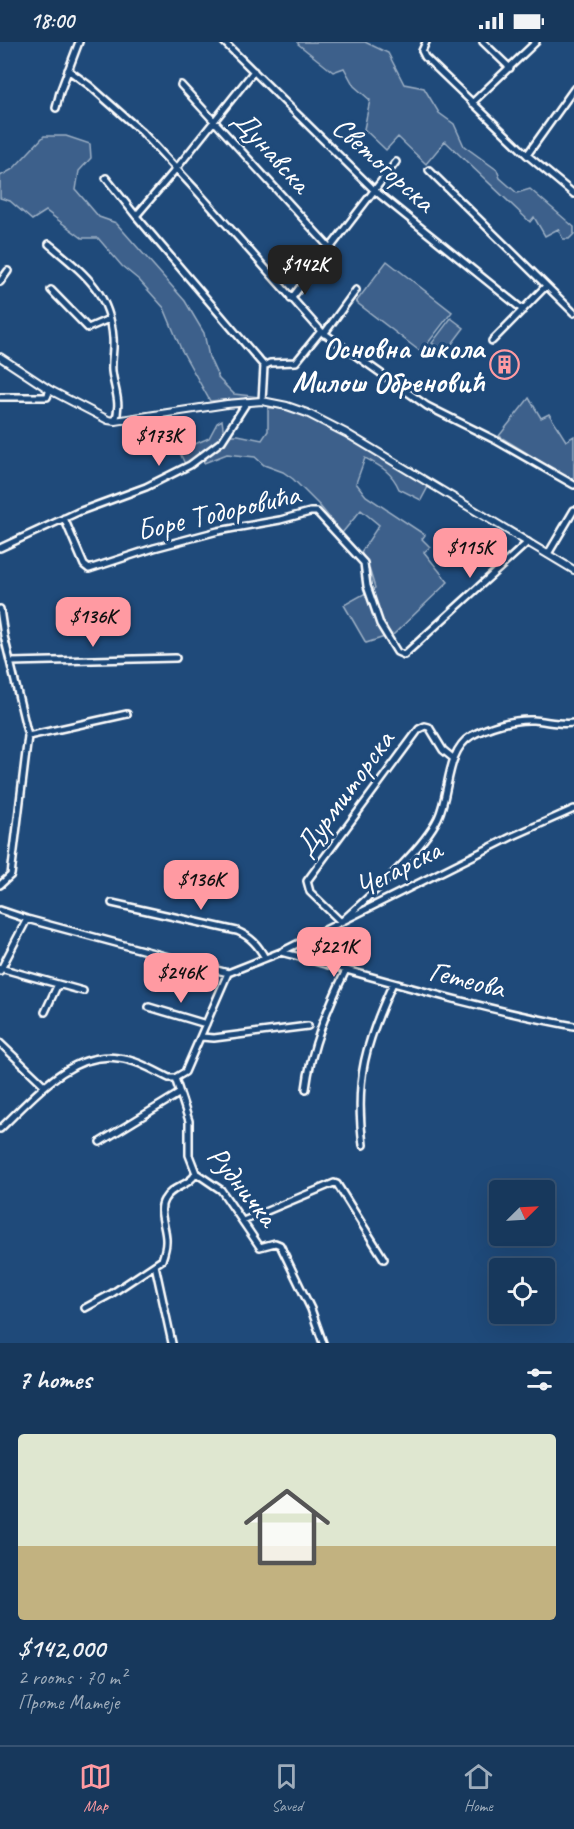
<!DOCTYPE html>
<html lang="en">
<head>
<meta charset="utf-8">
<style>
	:root { --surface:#17385c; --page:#203f62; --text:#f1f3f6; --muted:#9eacbb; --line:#365272; --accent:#ff9aa2 }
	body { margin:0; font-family:Caveat,sans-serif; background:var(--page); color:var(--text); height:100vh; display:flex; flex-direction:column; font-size:22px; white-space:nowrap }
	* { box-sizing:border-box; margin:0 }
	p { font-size:20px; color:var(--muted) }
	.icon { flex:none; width:33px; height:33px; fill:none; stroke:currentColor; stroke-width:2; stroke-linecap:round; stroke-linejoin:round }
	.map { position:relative; height:1301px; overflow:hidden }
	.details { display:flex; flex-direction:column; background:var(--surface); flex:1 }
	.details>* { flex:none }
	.needle { width:39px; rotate:66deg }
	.fabs { position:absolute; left:489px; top:1138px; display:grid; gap:12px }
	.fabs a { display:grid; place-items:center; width:66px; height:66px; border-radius:6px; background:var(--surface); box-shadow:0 6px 24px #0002,0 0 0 2px var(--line); font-size:30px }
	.price { position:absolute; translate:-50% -51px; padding:0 14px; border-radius:12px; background:var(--accent); color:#111; font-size:20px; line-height:39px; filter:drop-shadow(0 2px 3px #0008) }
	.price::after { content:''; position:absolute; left:50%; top:36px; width:18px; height:14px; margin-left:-9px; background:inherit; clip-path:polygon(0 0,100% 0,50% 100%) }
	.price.active { background:#222; color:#fff }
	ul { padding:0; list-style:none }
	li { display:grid; align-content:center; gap:12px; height:318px; padding:0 18px }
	li span { display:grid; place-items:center; height:186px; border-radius:6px; color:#555 }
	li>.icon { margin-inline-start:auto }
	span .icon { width:108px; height:108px; fill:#fffc; stroke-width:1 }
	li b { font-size:26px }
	h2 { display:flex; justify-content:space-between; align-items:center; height:72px; padding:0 18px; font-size:26px }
	.status { display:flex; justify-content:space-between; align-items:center; height:42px; padding:0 30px; background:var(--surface); direction:ltr }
	.status svg { height:16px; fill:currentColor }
	.dock { display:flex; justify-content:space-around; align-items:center; height:84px; border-top:2px solid var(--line); background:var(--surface); font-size:16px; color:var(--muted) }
	.dock a { display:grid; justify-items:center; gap:3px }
	.dock .active { color:var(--accent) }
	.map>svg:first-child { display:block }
	.green { fill:#3c618b; stroke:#9eb0c5; stroke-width:1.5 }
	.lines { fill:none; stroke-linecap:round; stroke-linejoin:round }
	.minor-casing { stroke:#fff; stroke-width:10 }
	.tertiary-casing { stroke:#fff; stroke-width:10 }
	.minor { stroke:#1f4a7a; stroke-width:5 }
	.tertiary { stroke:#1f4a7a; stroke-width:6 }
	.labels { text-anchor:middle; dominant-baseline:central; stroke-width:6; stroke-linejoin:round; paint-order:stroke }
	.street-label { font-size:30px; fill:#fff; stroke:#1f4a7a }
	.poi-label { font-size:30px; font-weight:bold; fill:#fff; stroke:#1f4a7a; text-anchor:end }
</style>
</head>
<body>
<div class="status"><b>18:00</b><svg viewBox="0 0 49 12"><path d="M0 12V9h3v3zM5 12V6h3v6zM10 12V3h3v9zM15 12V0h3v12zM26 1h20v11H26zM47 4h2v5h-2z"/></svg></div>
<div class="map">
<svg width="574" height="1301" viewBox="0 0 574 1301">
	<rect width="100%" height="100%" fill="#1f4a7a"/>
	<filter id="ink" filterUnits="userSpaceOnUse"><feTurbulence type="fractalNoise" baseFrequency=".0167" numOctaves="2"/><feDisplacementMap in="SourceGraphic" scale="12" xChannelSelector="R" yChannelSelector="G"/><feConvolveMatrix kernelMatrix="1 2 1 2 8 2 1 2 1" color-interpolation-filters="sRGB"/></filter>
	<g filter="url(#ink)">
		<path class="green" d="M298,0H365L388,11L404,42L424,46L439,71L454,82L464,104L497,128L500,136L517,151L530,147L574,185V192L569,197H563L558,187L545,194L534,175L530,180L445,99L426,122L398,95L386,108L364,87L370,58L354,44L344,26L333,30L298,2Z
			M44,94H66L90,102L91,116L79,129L76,148L99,175L116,181L185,259L204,291L209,315L219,337L234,352L260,355L210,359L181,307L164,266L139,238L122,224L98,196H82L46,169L32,178L10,159L0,156V134L13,127Z
			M387,219L452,270L421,310L356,260Z
			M451,276L464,286L445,311L432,301Z
			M529,356L541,376L549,372L566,399L574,394V440L499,394Z
			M268,366C321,365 385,416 429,443L421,458L399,447C392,430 380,424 365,416L356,441L366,454L425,493L422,497L430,505L424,510L448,540L394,592L366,601L344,563L375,546L369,526L361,510L379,483L361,468L342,491L320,464L293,437L283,430L264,423L255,415L227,412L204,421L202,410L194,417L185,422L179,409L209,396L217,381L222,378L224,393H238L262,398L268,389Z"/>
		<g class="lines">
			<defs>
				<path id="minor" d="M224,0L374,148L523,268
					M426,0L422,9L425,15L527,113L574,152
					M483,0L510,26
					M68,28L90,44L142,90L196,148L321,289L427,364L495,398L574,443
					M181,43L330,206
					M472,61L536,0
					M56,66L60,50L79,0
					M527,113L574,47
					M429,128L574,271
					M106,136L136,174L264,324
					M136,174L176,127L254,29
					M49,202C82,230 110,249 113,296C114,307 111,318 112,329C114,347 122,360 115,379
					M0,240L8,229
					M51,248L88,286L109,277
					M291,257L396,120
					M324,292L356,248
					M492,299L546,244
					M0,355H47L50,348
					M262,359L264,324L270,321L296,320L321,289
					M64,476L84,523L89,527L154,506L218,489L280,478L310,470H317L364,521L367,544L380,582L397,610L404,613L528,500
					M0,506L78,470L146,445L190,423L222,399L247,360
					M548,512L574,468
					M0,567L4,594L28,694L11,833L0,843
					M11,620L176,616
					M28,694L127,672
					M454,717L443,708L429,685L425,684L419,687L307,839L310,850L341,880C369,854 422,809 438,776C450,751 446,709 471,694C489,684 513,677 533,678C547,679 560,683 574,681
					M112,861L237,889C251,895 258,903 265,916
					M0,868L27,877L228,931L281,910L511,795L574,767
					M281,910C378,936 475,966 574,984
					M0,926L83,949
					M0,929L27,877
					M149,965L206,982
					M45,970L58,942
					M201,995L214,996L308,984
					M0,1001L45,1044
					M175,1036L189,1079V1113L196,1131L221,1148L260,1205L275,1201L280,1203L311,1267L323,1301
					M175,1036L185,1030L228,931
					M306,1047C311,1005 328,965 346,928
					M0,1087C32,1057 69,1009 118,1016C137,1018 153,1028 169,1036H175
					M100,1100L180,1051
					M363,1103C354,1037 366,1000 393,941
					M243,1179L334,1141L337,1142L384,1217
					M155,1223L172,1301
					M85,1266L111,1252L162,1218C164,1212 166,1206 166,1200C167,1187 157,1169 164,1158C171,1144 190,1144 196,1131"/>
				<path id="tertiary" d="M0,315L50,348L108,378L115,379L227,362L262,359L287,364L307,371L346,391L574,528"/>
			</defs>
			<use href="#minor" class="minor-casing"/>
			<use href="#tertiary" class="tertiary-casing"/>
			<use href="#minor" class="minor"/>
			<use href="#tertiary" class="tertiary"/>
		</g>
	</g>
	<defs>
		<symbol id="building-ring" viewBox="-11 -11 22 22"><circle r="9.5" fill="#1f4a7a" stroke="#ff9aa2" stroke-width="1.5"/><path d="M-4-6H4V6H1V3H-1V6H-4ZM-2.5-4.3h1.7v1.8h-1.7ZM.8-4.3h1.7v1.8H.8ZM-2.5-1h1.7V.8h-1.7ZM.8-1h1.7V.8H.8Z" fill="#ff9aa2"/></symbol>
	</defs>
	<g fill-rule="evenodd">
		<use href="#building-ring" x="488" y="306" width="33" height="33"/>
	</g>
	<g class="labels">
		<g class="street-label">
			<text transform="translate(272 109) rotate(48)">Дунавска</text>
			<text transform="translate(384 122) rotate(42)">Светогорска</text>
			<text transform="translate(218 470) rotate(-13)">Боре Тодоровића</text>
			<text transform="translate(344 751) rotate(-54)">Дурмиторска</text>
			<text transform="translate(398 826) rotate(-27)">Чегарска</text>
			<text transform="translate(467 937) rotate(14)">Гетеова</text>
			<text transform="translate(243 1144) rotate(51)">Рудничка</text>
		</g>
		<g class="poi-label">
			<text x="484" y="306">Основна школа<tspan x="484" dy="34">Милош Обреновић</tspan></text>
		</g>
	</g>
</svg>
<div class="fabs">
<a><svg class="needle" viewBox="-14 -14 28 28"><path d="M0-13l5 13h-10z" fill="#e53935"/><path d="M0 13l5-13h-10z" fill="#9eacbb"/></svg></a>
<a><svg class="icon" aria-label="locate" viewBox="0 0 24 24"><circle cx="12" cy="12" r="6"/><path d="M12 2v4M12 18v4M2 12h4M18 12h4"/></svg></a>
</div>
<b class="price active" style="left:305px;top:254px">$142K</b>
<b class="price" style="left:159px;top:425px">$173K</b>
<b class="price" style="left:470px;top:537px">$115K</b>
<b class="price" style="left:93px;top:606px">$136K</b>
<b class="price" style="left:201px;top:869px">$136K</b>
<b class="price" style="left:334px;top:936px">$221K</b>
<b class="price" style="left:181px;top:962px">$246K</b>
</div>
<section class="details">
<h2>7 homes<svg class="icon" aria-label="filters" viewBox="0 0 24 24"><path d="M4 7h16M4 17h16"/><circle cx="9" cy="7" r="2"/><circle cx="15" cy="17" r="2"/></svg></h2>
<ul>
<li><span style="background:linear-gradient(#dfe7d0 60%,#c2b280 0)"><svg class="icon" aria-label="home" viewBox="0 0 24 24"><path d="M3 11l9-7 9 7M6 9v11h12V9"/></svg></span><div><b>$142,000</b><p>2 rooms · 70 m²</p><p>Проте Матеје</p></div></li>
</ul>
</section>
<nav class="dock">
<a class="active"><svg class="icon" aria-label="map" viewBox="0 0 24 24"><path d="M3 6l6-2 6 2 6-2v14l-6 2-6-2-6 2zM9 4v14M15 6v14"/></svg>Map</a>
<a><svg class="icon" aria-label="saved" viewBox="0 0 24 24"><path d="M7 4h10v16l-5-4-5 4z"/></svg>Saved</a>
<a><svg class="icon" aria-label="home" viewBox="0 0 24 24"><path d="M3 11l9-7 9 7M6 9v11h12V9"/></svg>Home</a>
</nav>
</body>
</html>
